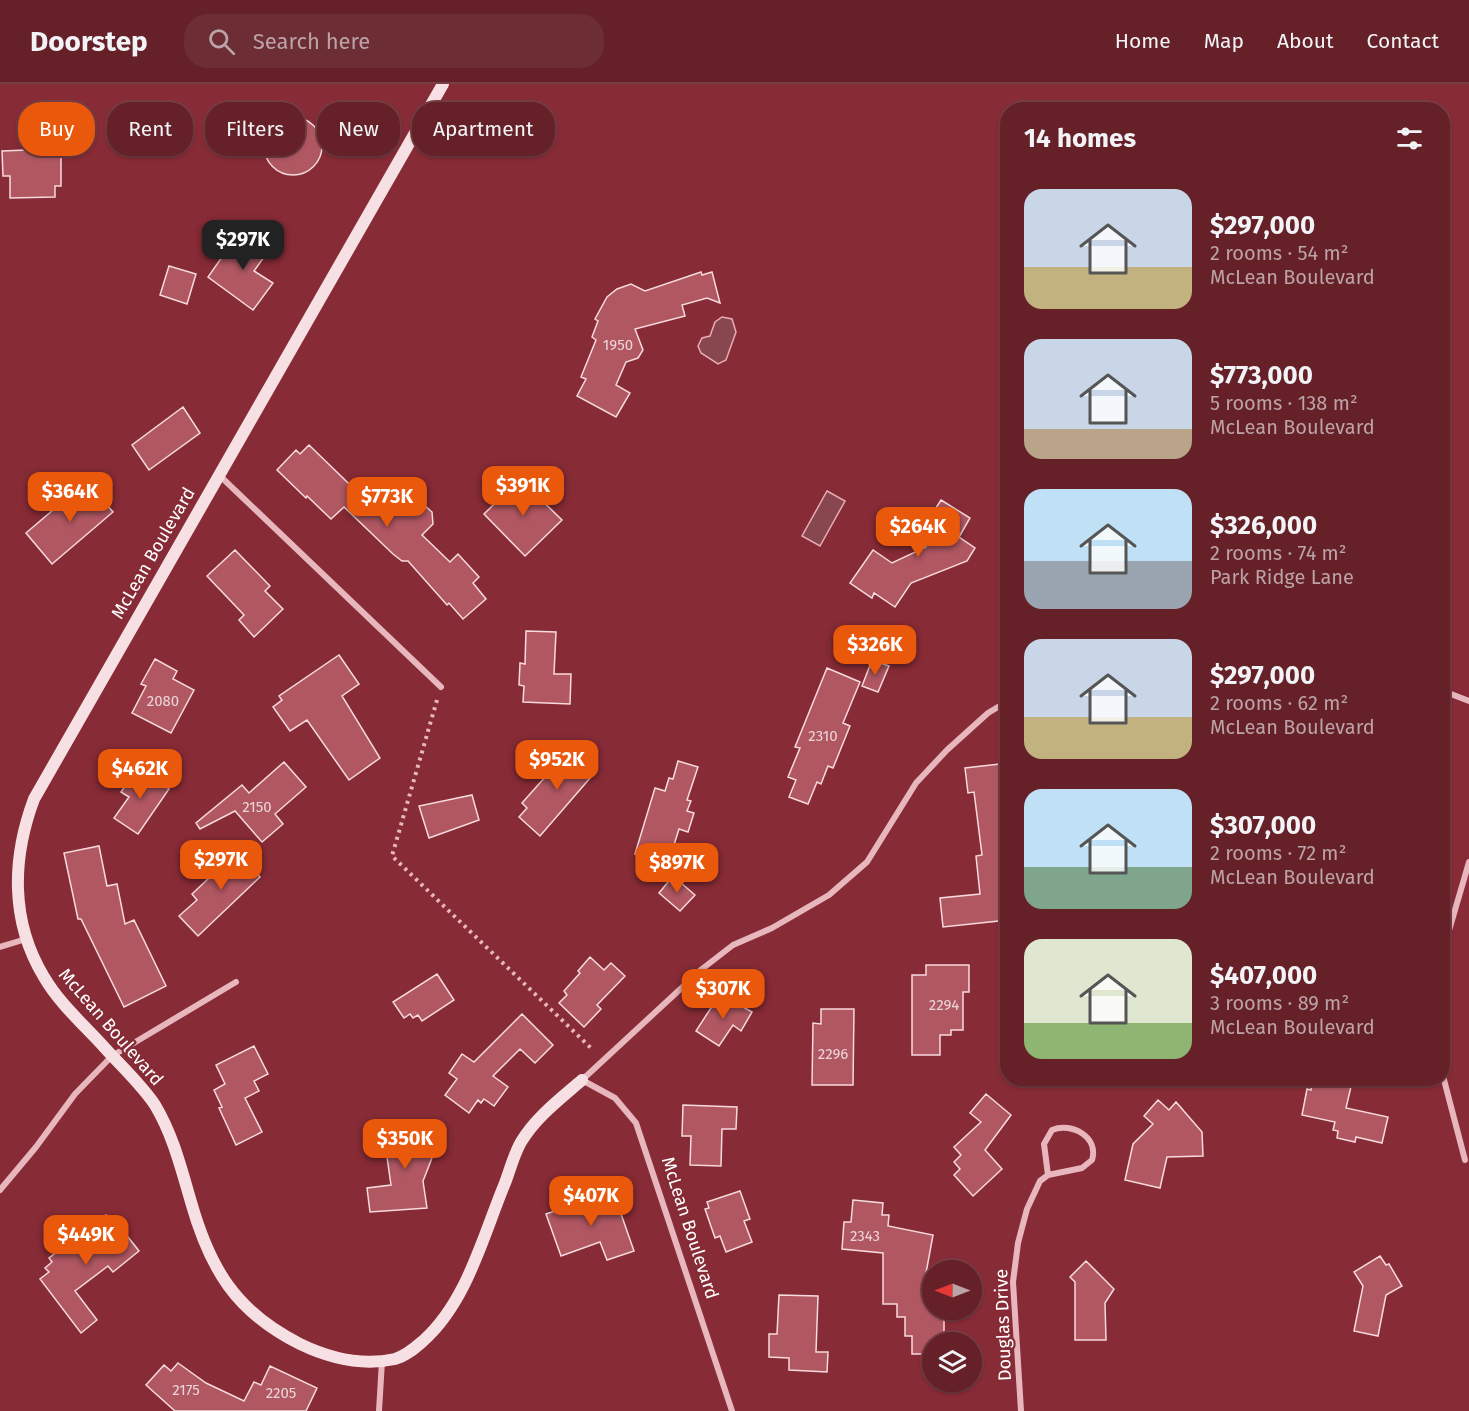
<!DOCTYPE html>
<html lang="en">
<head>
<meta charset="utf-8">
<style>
	:root { --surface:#652028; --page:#6d2d34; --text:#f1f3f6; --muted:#bca3a8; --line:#793e45; --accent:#ea580c }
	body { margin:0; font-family:"Fira Sans",sans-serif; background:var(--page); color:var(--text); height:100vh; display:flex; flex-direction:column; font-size:22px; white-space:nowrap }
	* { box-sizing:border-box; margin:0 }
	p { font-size:20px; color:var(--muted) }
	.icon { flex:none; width:33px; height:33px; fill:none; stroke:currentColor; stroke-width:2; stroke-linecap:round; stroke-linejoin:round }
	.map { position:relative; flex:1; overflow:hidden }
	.sheet { position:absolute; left:1000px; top:18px; width:450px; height:984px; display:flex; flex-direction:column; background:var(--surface); border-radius:24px; box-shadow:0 2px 4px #0004,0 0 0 2px var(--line) }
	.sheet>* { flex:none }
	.hud { position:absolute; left:18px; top:18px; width:570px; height:54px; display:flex; gap:12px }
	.needle { width:39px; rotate:270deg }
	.buttons { position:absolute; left:922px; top:1176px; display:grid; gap:12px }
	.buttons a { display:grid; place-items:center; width:60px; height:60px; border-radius:50%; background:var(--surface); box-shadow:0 2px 4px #0004,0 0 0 2px var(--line); font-size:30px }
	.price { position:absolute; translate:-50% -51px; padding:0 14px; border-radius:12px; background:var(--accent); color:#fff; font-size:20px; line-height:39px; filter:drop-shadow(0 2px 3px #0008) }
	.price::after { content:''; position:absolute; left:50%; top:36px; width:18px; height:14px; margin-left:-9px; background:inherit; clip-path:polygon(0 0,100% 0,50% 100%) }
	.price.selected { background:#222; color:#fff }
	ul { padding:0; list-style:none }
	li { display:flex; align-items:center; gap:18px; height:150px; padding:0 24px }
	li span { display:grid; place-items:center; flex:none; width:168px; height:120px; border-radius:18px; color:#555 }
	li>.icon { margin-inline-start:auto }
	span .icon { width:72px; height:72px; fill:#fffc; stroke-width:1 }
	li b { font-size:26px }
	h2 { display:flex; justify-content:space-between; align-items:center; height:72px; padding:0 24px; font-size:26px }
	.chip { padding:0 21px; border-radius:24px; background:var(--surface); box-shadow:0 2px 4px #0004,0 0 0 2px var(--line); font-size:21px; line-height:54px }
	.chip.selected { background:var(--accent); color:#fff }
	header { display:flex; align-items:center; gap:36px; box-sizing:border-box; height:84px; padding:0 30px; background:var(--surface); border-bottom:2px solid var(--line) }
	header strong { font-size:28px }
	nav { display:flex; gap:33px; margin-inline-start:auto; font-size:21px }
	.search { width:420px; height:54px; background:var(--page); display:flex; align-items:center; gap:15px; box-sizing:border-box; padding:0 21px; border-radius:24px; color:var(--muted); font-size:22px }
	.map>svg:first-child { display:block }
	.water { fill:#88464e; stroke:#e8acb5; stroke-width:1.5 }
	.building { fill:#b05762; stroke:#f6dade; stroke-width:1.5 }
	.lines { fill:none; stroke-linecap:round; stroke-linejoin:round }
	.path { stroke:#e8b7bd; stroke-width:4; stroke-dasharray:3 4.5; stroke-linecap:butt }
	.street { stroke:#e8b7bd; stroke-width:6 }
	.secondary { stroke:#f7e0e3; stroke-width:12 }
	.labels { text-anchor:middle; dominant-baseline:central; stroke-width:4.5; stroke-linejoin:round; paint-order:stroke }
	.number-label { font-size:15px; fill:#ebd5d8 }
	.street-label { font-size:18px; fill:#fff; stroke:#872b36 }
</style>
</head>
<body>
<header>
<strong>Doorstep</strong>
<div class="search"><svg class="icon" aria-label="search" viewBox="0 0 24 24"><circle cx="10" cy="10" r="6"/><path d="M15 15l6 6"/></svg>Search here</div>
<nav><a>Home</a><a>Map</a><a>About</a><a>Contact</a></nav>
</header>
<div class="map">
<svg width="1469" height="1327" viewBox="0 0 1469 1327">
	<rect width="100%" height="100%" fill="#872b36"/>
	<path class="water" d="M722,233L732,235L736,248L726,276L718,280L701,269L698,262L702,254L710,252L715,238Z
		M827,407L845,417L820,462L802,452Z"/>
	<path class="building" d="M264 62a29 29 0 1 1 58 0a29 29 0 1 1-58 0Z
		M27,48H61V102H55V113L10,114V92H3L2,67L27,66Z
		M241,146L269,166L254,187L273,199L253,226L208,193Z
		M169,182L196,190L187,220L160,211Z
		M701,188L702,191L712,188L720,219L707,214L682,221L685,232L635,245L643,266L638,274L626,278L616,301L630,309L616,333L577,312L586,295L581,293L596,256L592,253L598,237L595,235L607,213L617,205L631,200L645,207Z
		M183,323L200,349L149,386L132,361Z
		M309,361L378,428L395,410L408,422L424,421L432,428L433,440L422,451L450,478L458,470L479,493L473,499L486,515L463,535L449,519L447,521L408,477H402L393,470L344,423L331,435L307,412L306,414L277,386L296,366L300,370Z
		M520,395L562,436L525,472L484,430Z
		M87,397L113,428L52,480L26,449Z
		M941,416L970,434L959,453L975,464L967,477L911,499L895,523L874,509L872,514L850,499L873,466L892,479L926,463L920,449Z
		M235,466L270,502L265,507L283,525L254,553L239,536L244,531L207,492Z
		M526,547L556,548L554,590H571L570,620L523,618L524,602L519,601L520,579L525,580Z
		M339,571L359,600L342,612L380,674L349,696L307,636L290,647L273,623L282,616L279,612Z
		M155,575L177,587L173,595L194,606L171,649L132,629L146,602L141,600Z
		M872,576L889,582L878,608L862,602Z
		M827,584L860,598L843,639L850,642L833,684L828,682L821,700L817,698L808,720L789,713L796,696L788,693L800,664L795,663Z
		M572,663L597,686L540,752L519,733L527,724L522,719Z
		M678,677L698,683L687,716L691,717L687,727L694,729L688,748L679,745L668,780L635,770L655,704L665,707L669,694L673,695Z
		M284,678L306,703L275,730L283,740L262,758L235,727L200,745L196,739L242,701L249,709Z
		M1008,679V836L943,843L940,814L980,810L976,772L982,771L974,708L968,709L965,684Z
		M138,683L169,705L138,750L114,734L129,713L121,708Z
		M472,711L479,736L429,754L419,722Z
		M99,762L107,802L117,800L125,840L134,836L166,902L124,923L81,835H78L64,769Z
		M242,763L258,780L252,784L260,793L198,852L179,832L197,816L192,810Z
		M673,792L695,811L680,827L659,809Z
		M590,873L604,886L611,879L625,892L597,921L601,925L584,943L559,919L567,911L564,907L580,889L578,887Z
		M926,881H969V908H963V946H951V951H940V971H912V891H926Z
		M437,890L454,916L422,937L418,931L413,934L410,930L404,934L393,918Z
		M720,910L752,928L741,947L733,941L719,962L696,947Z
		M821,925H854L853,1001H812L813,939L821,940Z
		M522,930L553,961L535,979L520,965L493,992L508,1003L494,1022L484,1015L481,1019L478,1016L469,1029L445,1011L457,995L449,989L462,970L474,978Z
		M254,962L268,990L254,997L259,1007L245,1014L262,1048L236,1061L219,1024L222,1023L214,1006L225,1000L216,981Z
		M1313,994H1353L1346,1024L1388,1033L1382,1059L1356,1053L1355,1058L1337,1054L1338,1047L1333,1046L1335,1038L1302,1031L1307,1005L1311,1006Z
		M986,1010L1011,1031L985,1066L1002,1085L973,1112L954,1091L960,1085L954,1078L961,1071L954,1063L981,1038L970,1029Z
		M1158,1016L1169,1026L1176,1018L1202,1048L1203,1072L1167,1073L1160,1104L1125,1096L1133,1060L1153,1040L1144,1032Z
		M683,1021L737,1023L736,1045H722L721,1082L690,1081L691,1052H682Z
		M411,1038L441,1051L423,1097L427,1124L370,1128L367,1104L391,1101L384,1052L394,1045L406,1050Z
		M613,1107L634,1167L607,1176L600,1158L561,1172L546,1130Z
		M740,1107L750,1135L744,1137L752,1158L726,1168L720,1152L715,1154L705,1125L709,1124L707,1118Z
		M853,1116L883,1119L882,1131H889L888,1142L933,1151L922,1211H933V1226H944V1258H933V1270H912V1252H905V1233H897V1220H883V1169L842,1165L844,1138H851Z
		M106,1131L111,1137L113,1134L139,1167L113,1188L108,1182L75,1207L97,1236L81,1249L40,1195L49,1188L45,1184L52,1178L49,1174Z
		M1380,1172L1386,1181L1389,1180L1402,1202L1386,1211L1378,1252L1354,1247L1363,1202L1354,1188Z
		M1086,1177L1114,1205L1105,1219L1106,1256H1075V1198L1070,1193Z
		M779,1211L818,1212L816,1268H828L827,1288L789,1286V1274L769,1273V1250H777Z
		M178,1279L206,1299L244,1317L254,1298L261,1301L270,1282L317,1304L306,1327H175L146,1301L164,1281L171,1287Z"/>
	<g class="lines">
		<path class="path" d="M437,616L392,772L593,966"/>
		<path class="street" d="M218,390L441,603
			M1443,607L1469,617
			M0,863L26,855
			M1443,867L1469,778
			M1443,992L1465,1076
			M0,1106L36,1063L75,1010L112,972L236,898
			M379,1327L382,1277
			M732,1327L636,1039L615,1014L582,996L702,885L733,861L772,844L829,811L867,778L916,699L947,666L988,629L1008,617
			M1021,1327L1013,1198L1018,1159L1027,1125L1040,1097L1048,1091L1082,1084L1092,1076C1099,1053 1072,1038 1052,1046L1044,1060L1048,1091"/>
		<path class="secondary" d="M443,0L34,715C12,774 10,837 44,893C59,919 84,941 104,963C121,982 141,1000 155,1021C173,1051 181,1084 191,1118C210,1185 236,1228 300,1260C329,1274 363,1282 395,1275C406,1272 415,1264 423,1257C467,1218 483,1152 505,1099C510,1086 514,1070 521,1058C536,1033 560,1015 582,996"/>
	</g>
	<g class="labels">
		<g class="number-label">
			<text x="618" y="261">1950</text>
			<text x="163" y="617">2080</text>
			<text x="823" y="652">2310</text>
			<text x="257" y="723">2150</text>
			<text x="944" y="921">2294</text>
			<text x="833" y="970">2296</text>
			<text x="865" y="1152">2343</text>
			<text x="186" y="1306">2175</text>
			<text x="281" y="1309">2205</text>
		</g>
		<g class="street-label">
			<text transform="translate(153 469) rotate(-60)">McLean Boulevard</text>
			<text transform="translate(111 943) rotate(49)">McLean Boulevard</text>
			<text transform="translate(690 1144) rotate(72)">McLean Boulevard</text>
			<text transform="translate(1003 1241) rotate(-92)">Douglas Drive</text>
		</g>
	</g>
</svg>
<div class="buttons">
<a><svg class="needle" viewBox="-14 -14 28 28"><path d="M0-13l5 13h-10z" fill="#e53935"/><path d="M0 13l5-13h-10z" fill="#bca3a8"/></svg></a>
<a><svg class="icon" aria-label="layers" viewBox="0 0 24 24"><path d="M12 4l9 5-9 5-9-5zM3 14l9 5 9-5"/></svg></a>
</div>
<b class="price selected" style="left:243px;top:187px">$297K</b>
<b class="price" style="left:523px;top:433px">$391K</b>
<b class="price" style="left:70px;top:439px">$364K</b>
<b class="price" style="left:387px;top:444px">$773K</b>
<b class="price" style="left:918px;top:474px">$264K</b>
<b class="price" style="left:875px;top:592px">$326K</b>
<b class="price" style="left:557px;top:707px">$952K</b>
<b class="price" style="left:140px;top:716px">$462K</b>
<b class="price" style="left:221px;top:807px">$297K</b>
<b class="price" style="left:677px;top:810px">$897K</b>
<b class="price" style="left:723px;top:936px">$307K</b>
<b class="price" style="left:405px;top:1086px">$350K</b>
<b class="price" style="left:591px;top:1143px">$407K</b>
<b class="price" style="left:86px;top:1182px">$449K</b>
<div class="hud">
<a class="chip selected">Buy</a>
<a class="chip">Rent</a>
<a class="chip">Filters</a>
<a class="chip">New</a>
<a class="chip">Apartment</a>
</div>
<section class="sheet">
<h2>14 homes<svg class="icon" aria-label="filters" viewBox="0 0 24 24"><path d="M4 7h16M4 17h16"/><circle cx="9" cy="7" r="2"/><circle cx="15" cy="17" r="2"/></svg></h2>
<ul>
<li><span style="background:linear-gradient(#c9d6e8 65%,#c2b280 0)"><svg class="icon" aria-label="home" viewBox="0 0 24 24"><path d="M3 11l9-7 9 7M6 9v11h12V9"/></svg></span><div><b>$297,000</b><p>2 rooms · 54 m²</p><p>McLean Boulevard</p></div></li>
<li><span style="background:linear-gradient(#c9d6e8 75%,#b9a48a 0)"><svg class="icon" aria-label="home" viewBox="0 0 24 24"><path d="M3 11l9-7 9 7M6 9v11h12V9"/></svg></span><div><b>$773,000</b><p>5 rooms · 138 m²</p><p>McLean Boulevard</p></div></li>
<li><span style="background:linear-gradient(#bfe0f5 60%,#9aa5b1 0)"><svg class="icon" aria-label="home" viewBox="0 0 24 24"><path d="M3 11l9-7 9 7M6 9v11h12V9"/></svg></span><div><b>$326,000</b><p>2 rooms · 74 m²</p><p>Park Ridge Lane</p></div></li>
<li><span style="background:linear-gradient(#c9d6e8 65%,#c2b280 0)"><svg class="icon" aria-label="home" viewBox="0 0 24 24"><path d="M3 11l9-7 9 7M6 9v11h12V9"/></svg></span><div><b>$297,000</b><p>2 rooms · 62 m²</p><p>McLean Boulevard</p></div></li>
<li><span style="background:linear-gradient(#bfe0f5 65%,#7fa58c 0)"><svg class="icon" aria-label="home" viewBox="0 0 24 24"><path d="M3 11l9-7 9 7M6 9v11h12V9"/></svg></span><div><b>$307,000</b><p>2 rooms · 72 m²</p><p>McLean Boulevard</p></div></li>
<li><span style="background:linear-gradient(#dfe7d0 70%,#8fb573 0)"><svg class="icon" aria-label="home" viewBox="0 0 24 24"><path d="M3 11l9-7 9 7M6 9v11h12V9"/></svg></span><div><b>$407,000</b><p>3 rooms · 89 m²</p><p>McLean Boulevard</p></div></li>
</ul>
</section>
</div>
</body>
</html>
